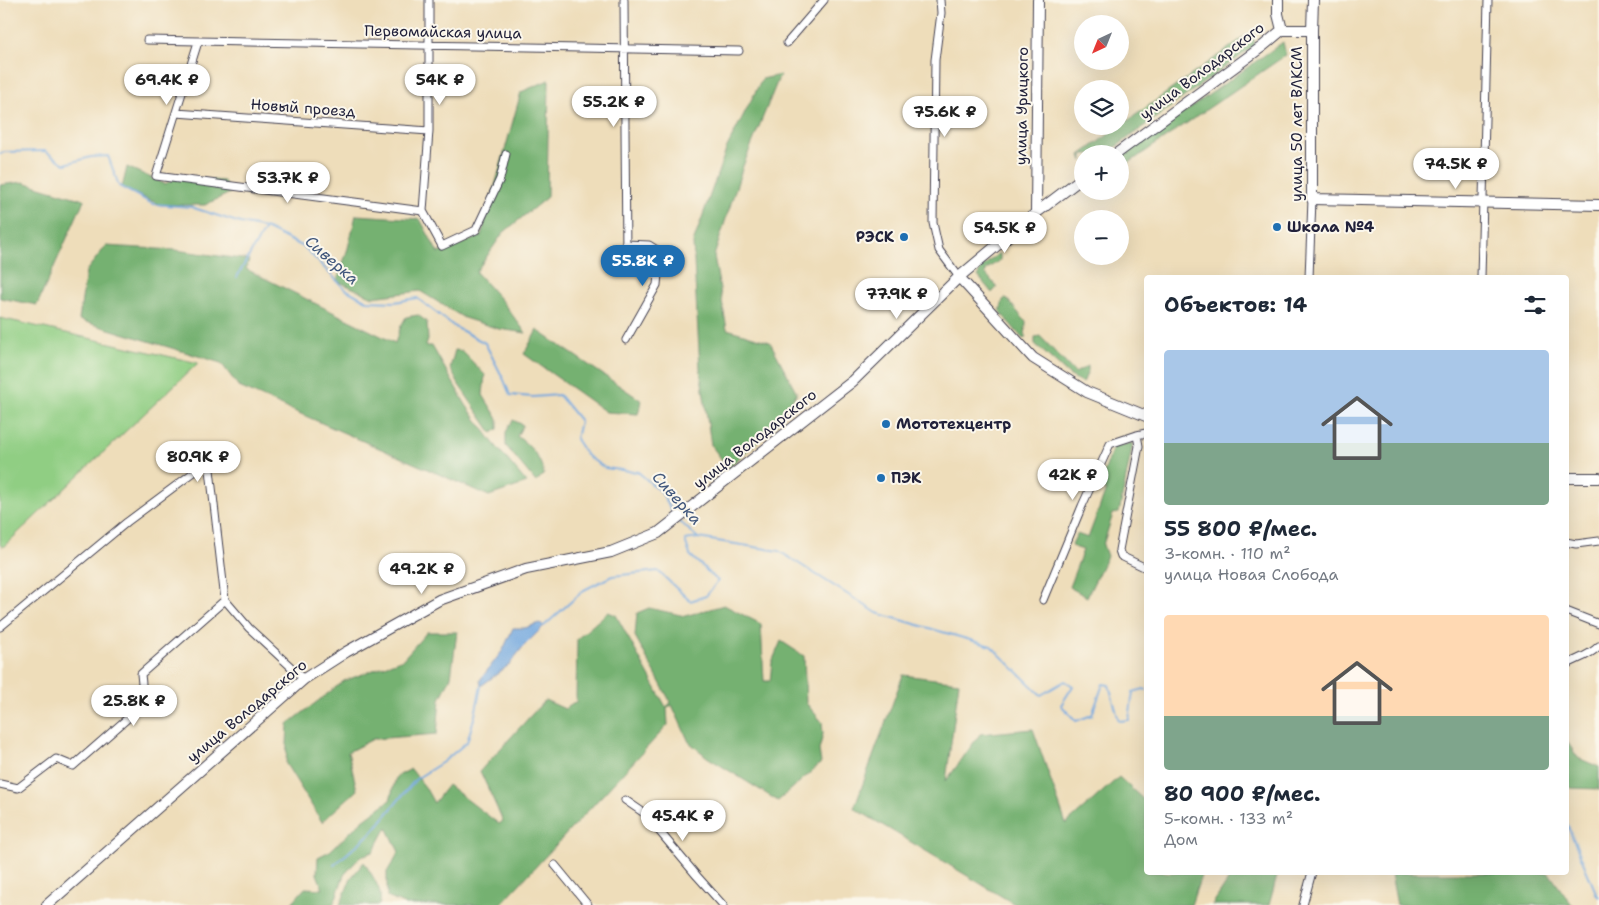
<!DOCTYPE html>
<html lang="ru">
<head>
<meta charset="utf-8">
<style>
	:root { --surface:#fff; --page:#f2f2f3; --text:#1f2937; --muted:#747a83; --accent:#1f6fb2 }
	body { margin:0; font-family:"Shantell Sans",sans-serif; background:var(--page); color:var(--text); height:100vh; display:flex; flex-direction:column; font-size:19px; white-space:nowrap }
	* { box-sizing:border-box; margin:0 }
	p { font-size:16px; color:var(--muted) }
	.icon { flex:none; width:28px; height:28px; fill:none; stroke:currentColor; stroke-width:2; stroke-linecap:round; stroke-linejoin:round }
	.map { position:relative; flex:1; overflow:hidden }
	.drawer { position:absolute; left:1144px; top:275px; width:425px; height:600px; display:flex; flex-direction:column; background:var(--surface); border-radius:5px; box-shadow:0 5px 20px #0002 }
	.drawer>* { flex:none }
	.needle { width:32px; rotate:223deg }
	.tools { position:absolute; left:1074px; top:15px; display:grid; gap:10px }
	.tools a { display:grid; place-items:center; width:55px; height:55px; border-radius:50%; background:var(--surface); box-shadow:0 5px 20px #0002; font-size:25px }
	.price { position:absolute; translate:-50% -42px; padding:0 11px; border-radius:18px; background:#fff; color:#222; font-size:16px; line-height:32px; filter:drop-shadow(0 1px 2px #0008) }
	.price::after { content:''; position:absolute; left:50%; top:30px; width:15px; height:11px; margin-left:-8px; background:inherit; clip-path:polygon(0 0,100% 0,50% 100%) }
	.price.on { background:var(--accent); color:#fff }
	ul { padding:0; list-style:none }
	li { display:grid; align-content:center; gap:10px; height:265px; padding:0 20px }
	li span { display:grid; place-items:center; height:155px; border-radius:5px; color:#555 }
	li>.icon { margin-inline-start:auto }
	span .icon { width:90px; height:90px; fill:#fffc; stroke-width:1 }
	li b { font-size:21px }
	h2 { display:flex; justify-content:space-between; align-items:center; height:60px; padding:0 20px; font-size:21px }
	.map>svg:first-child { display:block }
	.green { fill:#90ce83; stroke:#59785f }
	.forest { fill:#74b171; stroke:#4b6a56 }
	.water { fill:#6fa6de; stroke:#48648c }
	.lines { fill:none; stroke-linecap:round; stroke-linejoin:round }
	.stream { stroke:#6fa6de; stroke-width:2 }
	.street-casing { stroke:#413e4e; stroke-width:9 }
	.secondary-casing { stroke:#413e4e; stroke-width:12 }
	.street { stroke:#fff; stroke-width:7 }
	.secondary { stroke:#fff; stroke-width:10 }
	.poi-dot { fill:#1f6fb2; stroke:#fbf7ec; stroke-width:2 }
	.labels { text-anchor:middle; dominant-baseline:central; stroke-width:4; stroke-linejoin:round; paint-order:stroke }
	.street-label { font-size:15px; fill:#22223b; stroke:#fbf7ec }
	.poi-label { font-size:15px; font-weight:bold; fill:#22223b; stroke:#fbf7ec; text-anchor:start }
	.water-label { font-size:16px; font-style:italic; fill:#41577c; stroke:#fbf7ec }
</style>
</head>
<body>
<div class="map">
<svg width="1599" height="905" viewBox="0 0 1599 905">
	<rect width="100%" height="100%" fill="#fbf7ec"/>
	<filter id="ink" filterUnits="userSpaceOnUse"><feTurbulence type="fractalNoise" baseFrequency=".02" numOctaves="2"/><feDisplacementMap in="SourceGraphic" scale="10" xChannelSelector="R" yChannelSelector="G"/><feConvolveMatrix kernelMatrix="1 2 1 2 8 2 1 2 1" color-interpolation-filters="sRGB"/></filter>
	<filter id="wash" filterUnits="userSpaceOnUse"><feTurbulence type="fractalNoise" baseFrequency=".0096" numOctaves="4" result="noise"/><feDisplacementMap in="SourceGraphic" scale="20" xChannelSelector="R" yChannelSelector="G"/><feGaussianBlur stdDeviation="1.12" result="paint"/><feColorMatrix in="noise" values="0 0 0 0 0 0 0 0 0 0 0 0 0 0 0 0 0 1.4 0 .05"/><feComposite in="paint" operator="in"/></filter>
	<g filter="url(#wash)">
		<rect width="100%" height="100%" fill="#eeddba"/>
		<path class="green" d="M0,318L198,363L3,547L0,545Z"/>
		<path class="forest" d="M1254,30V46L1106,154H1082V161L1080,155Z
			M1283,42L1286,55L1120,169V158Z
			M780,75L743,166L714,256L727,329L770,342L797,393L774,427L728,468L711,445L700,369L693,243L727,147L762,79Z
			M549,80L547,197L503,233L476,272L501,300L526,333L499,329L464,318L420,291L373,297L337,281L348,248L356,215L420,219L438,253L481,236L521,92Z
			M127,167L165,184L177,177L224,181L230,193L205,205H161L122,188Z
			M23,182L84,200L37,305L0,298V185Z
			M106,246L175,250L249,260L246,269L395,343L401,326L406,317L418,315L427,322L428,340L426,346H432L466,405L491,440L527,483L489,496L239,387L221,363L79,320L86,271Z
			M999,253L1000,255V260L987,269L985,273L997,287L992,293L978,276L980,269Z
			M1006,298L1026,322L1025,338L1023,339L1000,312L1003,300Z
			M537,330L642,401L638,414L606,412L524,354Z
			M1040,336L1075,373L1088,366V371L1083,383L1069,375L1035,344V337Z
			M455,350L462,351L485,375L483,395L498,419V429L492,433L459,385L450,368Z
			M513,420L523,425L517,436C531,447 540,456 544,474L536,482L506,446V432Z
			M1133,443L1119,513L1113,514L1103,545L1107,556L1087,597L1069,587L1083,550L1071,546L1077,534L1088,538L1106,490L1099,487L1113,447Z
			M724,605L761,624L764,681H770L772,662L781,641L804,656L806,703L822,722L823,734L819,750L821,763L778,801L707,757L689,742L672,705L667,708L668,725L500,905H406L387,897V872L399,852L387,827L374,851L359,858L344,875L335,901L332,905H290L305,888L323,889L317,874L318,857L330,851L363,820L390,800L396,777L411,769L425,787L434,803L448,785L499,824L503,821L480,771L545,700L565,709L576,702L577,639L608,612L616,615L666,707L671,703L635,636L637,613L649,608L685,616Z
			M427,632H457L451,677L440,699L437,734L373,739L348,752L357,790L322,822L286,764L288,724L344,681L403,659Z
			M903,675L959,682L946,781L980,734L1033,729L1066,824L1119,777L1146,802V872L1202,873L1191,905H1016L854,808Z
			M1566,740L1578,758L1599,767V791L1598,789L1570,788L1566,784Z
			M364,862C371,874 385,892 379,905H340L351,878Z
			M1233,873H1278L1269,905H1212Z
			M1393,873H1549L1571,904L1574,905H1397L1391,874Z"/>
		<path class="water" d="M539,623L544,626L522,648L509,665L481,686L480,680L503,650L513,628H525Z"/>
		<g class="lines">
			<path class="stream" d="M0,154L4,152L45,151L65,164L91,157L108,156L119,186L153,204L191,207L240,223L265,228L304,247L345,289L367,301L395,302L417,298L455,327L485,343L504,380L510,395L533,397L559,395L580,421L576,439L587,456L605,468L638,472L661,492L675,516
				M237,277L265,228
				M679,521L698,538L779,551L877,613L991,646L1041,695L1065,681L1073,686L1061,705L1076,721L1092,715L1103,684L1109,685L1119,721L1129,720L1133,692L1144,689L1146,690
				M544,626L584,590L612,576L658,571L690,601L706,596L718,581L690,555L685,540L698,538
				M1566,822L1597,895L1599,897
				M334,865L372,832L416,779L443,762L467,742L475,715L481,686"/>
		</g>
	</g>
	<g filter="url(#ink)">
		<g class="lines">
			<defs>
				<path id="street" d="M624,0L626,257
					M940,0L941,13L935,60L933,223L939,250L959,277
					M147,40L739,51
					M198,42L156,176L423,211
					M787,43L824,0
					M176,113L429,131
					M423,211L429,131V0
					M423,211L442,246L476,230L500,179L506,154
					M625,244L649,245L660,252L657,285L626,340
					M1309,278L1312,199
					M1481,278L1488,0
					M1146,433L1137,435L1139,446L1119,550L1121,556L1146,568
					M1566,542L1576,544L1599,541
					M1043,600L1082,506L1110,444L1137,435
					M1566,611L1599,624
					M0,627L127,522L209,461L225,600L249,628L304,679
					M1566,665C1578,658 1589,656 1599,646
					M0,784L18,788L56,759L73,766L144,704L141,674L225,600
					M625,800L644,813L697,876L723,905
					M555,865L588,905
					M1303,905L1312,872"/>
				<path id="secondary" d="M1278,0V14L1282,30
					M1313,0L1312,30V199L1599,205
					M1282,30H1312
					M1116,154L1263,46L1282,30
					M1036,213L1038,0
					M959,277L1033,358L1087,392L1146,416
					M1566,478H1599
					M47,905L304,679L346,652L439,600L526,569L611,552L658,533L853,381L959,277L1036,213L1082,178"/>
			</defs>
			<use href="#street" class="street-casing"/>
			<use href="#secondary" class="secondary-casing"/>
			<use href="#street" class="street"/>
			<use href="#secondary" class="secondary"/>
		</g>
	</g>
	<g class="poi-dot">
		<circle cx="1277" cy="227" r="5"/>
		<circle cx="904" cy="237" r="5"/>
		<circle cx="886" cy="424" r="5"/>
		<circle cx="881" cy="478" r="5"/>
	</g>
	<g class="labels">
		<g class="street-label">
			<text transform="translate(443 32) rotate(1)">Первомайская улица</text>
			<text transform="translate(1202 71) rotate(-37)">улица Володарского</text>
			<text transform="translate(1022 106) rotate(-89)">улица Урицкого</text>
			<text transform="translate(303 108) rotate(4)">Новый проезд</text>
			<text transform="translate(1297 124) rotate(-90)">улица 50 лет ВЛКСМ</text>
			<text transform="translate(755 439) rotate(-38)">улица Володарского</text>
			<text transform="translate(247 711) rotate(-40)">улица Володарского</text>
		</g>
		<g class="poi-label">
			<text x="1287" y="227">Школа №4</text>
			<text x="894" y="237" text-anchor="end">РЭСК</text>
			<text x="896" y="424">Мототехцентр</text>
			<text x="891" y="478">ПЭК</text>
		</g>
		<g class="water-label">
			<text transform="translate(332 260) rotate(41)">Сиверка</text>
			<text transform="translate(677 498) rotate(48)">Сиверка</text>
		</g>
	</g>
</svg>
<div class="tools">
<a><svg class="needle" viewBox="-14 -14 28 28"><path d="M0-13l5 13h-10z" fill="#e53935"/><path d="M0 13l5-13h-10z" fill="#747a83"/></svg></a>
<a><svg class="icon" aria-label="layers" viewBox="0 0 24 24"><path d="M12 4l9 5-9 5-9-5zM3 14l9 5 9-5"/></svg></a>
<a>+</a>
<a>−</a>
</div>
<b class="price" style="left:167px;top:106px">69.4K ₽</b>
<b class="price" style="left:440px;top:106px">54K ₽</b>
<b class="price" style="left:614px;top:128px">55.2K ₽</b>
<b class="price" style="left:945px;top:138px">75.6K ₽</b>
<b class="price" style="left:1456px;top:190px">74.5K ₽</b>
<b class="price" style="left:288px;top:204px">53.7K ₽</b>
<b class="price" style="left:1005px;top:254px">54.5K ₽</b>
<b class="price on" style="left:643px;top:287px">55.8K ₽</b>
<b class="price" style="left:897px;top:320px">77.9K ₽</b>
<b class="price" style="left:198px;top:483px">80.9K ₽</b>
<b class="price" style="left:1073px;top:501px">42K ₽</b>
<b class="price" style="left:422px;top:595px">49.2K ₽</b>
<b class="price" style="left:134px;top:727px">25.8K ₽</b>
<b class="price" style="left:683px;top:842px">45.4K ₽</b>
<section class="drawer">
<h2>Объектов: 14<svg class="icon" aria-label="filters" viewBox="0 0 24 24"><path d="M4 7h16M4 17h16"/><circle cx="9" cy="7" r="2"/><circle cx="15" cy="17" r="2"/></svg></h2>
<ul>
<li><span style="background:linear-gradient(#a9c7e8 60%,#7fa58c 0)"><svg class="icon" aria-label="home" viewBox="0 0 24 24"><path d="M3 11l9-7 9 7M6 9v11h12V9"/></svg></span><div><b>55 800 ₽/мес.</b><p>3-комн. · 110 m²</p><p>улица Новая Слобода</p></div></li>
<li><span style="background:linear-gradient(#ffd9b3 65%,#7fa58c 0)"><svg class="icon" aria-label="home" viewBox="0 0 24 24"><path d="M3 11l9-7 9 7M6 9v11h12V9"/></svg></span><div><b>80 900 ₽/мес.</b><p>5-комн. · 133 m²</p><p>Дом</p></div></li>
</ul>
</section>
</div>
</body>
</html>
